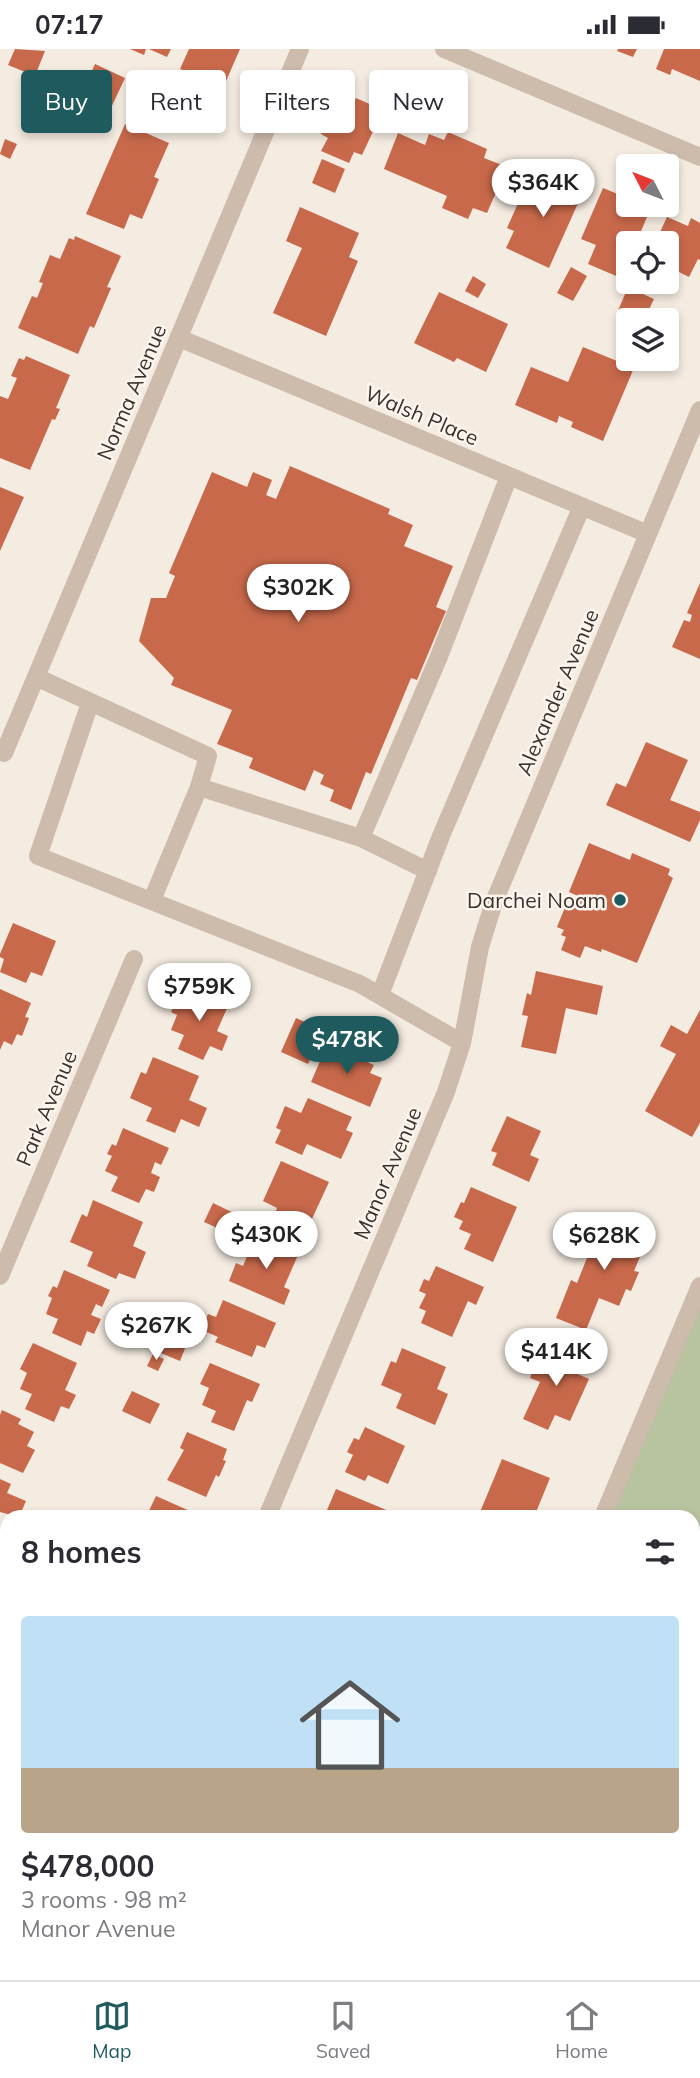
<!DOCTYPE html>
<html lang="en">
<head>
<meta charset="utf-8">
<style>
	:root { --surface:#fff; --page:#f2f2f3; --text:#2b2b33; --muted:#7c7c81; --line:#e1e1e2; --accent:#1f5a5e }
	body { margin:0; font-family:Mulish,sans-serif; background:var(--page); color:var(--text); height:100vh; display:flex; flex-direction:column; font-size:26px; white-space:nowrap }
	* { box-sizing:border-box; margin:0 }
	p { font-size:23px; color:var(--muted) }
	.icon { flex:none; width:38px; height:38px; fill:none; stroke:currentColor; stroke-width:2; stroke-linecap:round; stroke-linejoin:round }
	.map { position:relative; flex:1; overflow:hidden }
	.drawer { position:absolute; left:0px; top:1461px; width:700px; height:471px; display:flex; flex-direction:column; background:var(--surface); border-radius:21px 21px 0 0; box-shadow:0 4px 10px #0003 }
	.drawer>* { flex:none }
	.guide { position:absolute; left:21px; top:21px; width:658px; height:63px; display:flex; gap:14px }
	.needle { width:46px; rotate:312deg }
	.buttons { position:absolute; left:616px; top:105px; display:grid; gap:14px }
	.buttons a { display:grid; place-items:center; width:63px; height:63px; border-radius:7px; background:var(--surface); box-shadow:0 4px 10px #0003; font-size:35px }
	.price { position:absolute; translate:-50% -60px; padding:0 16px; border-radius:24px; background:#fff; color:#222; font-size:23px; line-height:46px; filter:drop-shadow(0 2px 4px #0008) }
	.price::after { content:''; position:absolute; left:50%; top:42px; width:21px; height:16px; margin-left:-10px; background:inherit; clip-path:polygon(0 0,100% 0,50% 100%) }
	.price.on { background:var(--accent); color:#fff }
	ul { padding:0; list-style:none }
	li { display:grid; align-content:center; gap:14px; height:371px; padding:0 21px }
	li+li { border-top:2px solid var(--line) }
	li span { display:grid; place-items:center; height:217px; border-radius:7px; color:#555 }
	li>.icon { margin-inline-start:auto }
	span .icon { width:126px; height:126px; fill:#fffc; stroke-width:1 }
	li b { font-size:30px }
	h2 { display:flex; justify-content:space-between; align-items:center; height:84px; padding:0 21px; font-size:30px }
	.pill { padding:0 24px; border-radius:7px; background:var(--surface); box-shadow:0 4px 10px #0003; font-size:24px; line-height:63px }
	.pill.on { background:var(--accent); color:#fff }
	.status { display:flex; justify-content:space-between; align-items:center; height:49px; padding:0 35px; background:var(--surface); direction:ltr }
	.status svg { height:19px; fill:currentColor }
	.dock { display:flex; justify-content:space-around; align-items:center; height:98px; border-top:2px solid var(--line); background:var(--surface); font-size:19px; color:var(--muted) }
	.dock a { display:grid; justify-items:center; gap:4px }
	.dock .on { color:var(--accent) }
	.map>svg:first-child { display:block }
	.green { fill:#b8c4a0 }
	.building { fill:#c8694b }
	.lines { fill:none; stroke-linecap:round; stroke-linejoin:round }
	.minor { stroke:#cdbbac; stroke-width:18 }
	.poi-dot { fill:#1f5a5e; stroke:#fbf5ee; stroke-width:2.5 }
	.labels { text-anchor:middle; dominant-baseline:central; stroke-width:5; stroke-linejoin:round; paint-order:stroke }
	.street-label { font-size:21px; fill:#3b302b; stroke:#fbf5ee }
	.poi-label { font-size:21px; fill:#3b302b; stroke:#fbf5ee; text-anchor:end }
</style>
</head>
<body>
<div class="status"><b>07:17</b><svg viewBox="0 0 49 12"><path d="M0 12V9h3v3zM5 12V6h3v6zM10 12V3h3v9zM15 12V0h3v12zM26 1h20v11H26zM47 4h2v5h-2z"/></svg></div>
<div class="map">
<svg width="700" height="1931" viewBox="0 0 700 1931">
	<rect width="100%" height="100%" fill="#f4ebe1"/>
	<path class="green" d="M700,1237V1567L693,1564V1468H603Z
		M695,1756L700,1759V1848L693,1846Z
		M693,1851L700,1854L698,1931H621L624,1925H693Z
		M541,1925H577L588,1929L591,1925H601L615,1931H538Z"/>
	<path class="building" d="M15,0L45,2L35,27L8,16Z
		M130,0H146L144,6Z
		M149,0H171L167,8Z
		M189,0H240L223,39L218,37L214,47L187,36L192,25L180,20Z
		M618,0H637L633,8L617,2Z
		M664,0H700V32L672,20L670,26L656,20Z
		M95,15L125,29L110,61L80,48Z
		M338,48L353,55L356,49L383,61L362,106L354,103L349,114L321,102L328,89L321,85Z
		M125,75L169,94L154,128L159,130L142,170L130,165L124,180L86,165Z
		M448,83L487,100L484,109L507,118L487,164L473,159L468,170L442,159L447,147L384,120L398,84L425,96L429,85L444,91Z
		M5,90L17,95L10,110L0,105Z
		M322,110L345,120L335,144L312,134Z
		M539,123L583,143L549,219L506,199L514,182L507,179L524,141L530,143Z
		M603,139L620,146L618,151L628,156L637,159L638,156L650,161L636,194H628V213L621,229L588,215L596,196L581,190Z
		M300,158L359,184L349,208L358,212L326,287L273,264L302,199L286,192Z
		M667,168L688,177L691,169L700,174V211L698,210L689,228L677,222L672,232L667,229V194H655Z
		M75,187L121,207L107,238L111,239L94,279L90,277L78,305L18,279L32,247L37,249L43,234L39,233L50,206L60,210L69,189L74,191Z
		M571,218L587,227L573,252L557,244Z
		M473,227L486,235L478,249L465,242Z
		M628,238L654,250L644,271H632L617,264Z
		M439,243L508,275L486,323L457,309L454,313L414,294Z
		M583,298L634,319L603,392L571,378L573,373L559,367L557,374L515,356L531,318L568,333Z
		M26,307L70,326L56,359L60,360L55,371L52,370L30,421L0,409V347L8,350L17,329L11,327L19,309L24,311Z
		M290,417L390,460L388,465L413,476L404,497L453,517L436,558L446,562L417,631L411,629L371,725L366,723L351,761L330,752L334,741L320,735L324,726L314,721L305,742L249,719L253,709L217,695L232,661L171,636L174,629L139,592L151,549H166L175,527L169,524L212,423L247,438L253,423L272,431L266,446L276,450Z
		M0,438L24,448L0,502Z
		M700,534V610L672,598L684,571L690,573L692,566L687,564Z
		M646,693L688,711L670,751L700,763V771L690,793L606,756L616,734L626,738Z
		M589,794L630,811L632,804L670,820L668,826L673,829L637,914L602,900L601,903L585,897L580,909L561,901L566,888L561,886L564,881L557,878L566,856L573,858L578,847L569,843Z
		M13,874L56,892L42,927L31,923L26,934L0,923L4,910L0,908V905Z
		M536,922L603,937L597,966L566,959L556,1005L521,998L528,967L522,966L527,944L531,946Z
		M182,937L228,957L217,982L228,987L222,1002L210,997L203,1011L178,1000L184,986L171,981L177,966L171,963Z
		M0,940L31,954L25,968L29,969L22,987L17,985L12,996L4,992L0,1001Z
		M700,961V1074L692,1088L645,1062L676,1005L660,997L671,976L687,985Z
		M296,969L323,981L308,1015L281,1003Z
		M327,996L374,1016L370,1024L382,1029L370,1058L311,1033Z
		M153,1008L199,1027L189,1051L207,1059L199,1078L181,1070L175,1084L146,1072L152,1059L130,1049L141,1023L146,1025Z
		M308,1049L352,1068L346,1081L353,1084L341,1110L307,1095L302,1106L275,1094L281,1081L276,1079L285,1057L301,1064Z
		M507,1067L541,1082L530,1106L539,1110L529,1133L492,1116L497,1104L491,1102Z
		M123,1079L169,1099L161,1116L155,1113L151,1124L160,1128L154,1143L146,1140L139,1154L111,1142L118,1128L105,1122L112,1107L107,1105L112,1095L116,1097Z
		M281,1112L329,1133L311,1172L305,1169L299,1182L272,1170L277,1159L263,1152Z
		M471,1138L517,1158L493,1213L464,1200L471,1185L459,1180L463,1172L454,1168L461,1153L464,1154Z
		M93,1151L143,1173L133,1197L146,1203L135,1230L119,1224L116,1230L87,1217L93,1203L70,1193L82,1165L87,1168Z
		M213,1154L240,1167L231,1185L204,1173Z
		M615,1166L643,1177L636,1194L644,1198L634,1222L639,1223L631,1242L626,1240L619,1257L599,1249L586,1281L556,1269L571,1231L577,1234L589,1204L584,1202L588,1192L595,1195L602,1177L609,1180Z
		M255,1188L298,1206L284,1238L290,1241L284,1256L229,1232L236,1214L243,1217Z
		M436,1217L484,1238L476,1256L468,1252L452,1288L421,1274L426,1262L419,1259L426,1245L419,1242L424,1230L429,1232Z
		M64,1221L110,1241L102,1258L96,1255L91,1266L101,1270L94,1285L87,1282L81,1297L52,1284L58,1270L46,1265L52,1249L48,1247L53,1237L57,1239Z
		M223,1251L276,1274L265,1299L257,1296L252,1308L215,1293L218,1288L202,1281L208,1265L216,1268Z
		M159,1280L188,1292L180,1312L151,1300Z
		M33,1294L77,1314L65,1341L76,1346L69,1360L61,1357L54,1373L25,1360L32,1345L20,1340L27,1324L20,1320Z
		M558,1298L582,1309L575,1324L589,1330L570,1372L555,1366L548,1381L523,1370L540,1333L530,1329L543,1299L555,1304Z
		M402,1299L446,1318L437,1340L448,1345L435,1376L396,1359L402,1345L381,1336L391,1312L396,1314Z
		M153,1305L164,1310L158,1322L147,1317Z
		M210,1314L260,1335L252,1353L247,1351L234,1382L211,1373L216,1362L202,1356L209,1339L200,1335Z
		M132,1342L160,1355L150,1375L122,1362Z
		M2,1361L21,1370L18,1375L34,1383L27,1397L35,1401L23,1424L0,1414V1366Z
		M365,1378L405,1397L388,1435L368,1426L365,1432L345,1423L353,1406L347,1403L354,1389L359,1391Z
		M187,1383L227,1400L223,1411L226,1412L219,1428L216,1426L206,1448L167,1431L184,1401L180,1399Z
		M502,1410L550,1429L534,1468H478Z
		M0,1430L11,1435L7,1444L26,1452L19,1468L0,1463Z
		M336,1440L396,1465L395,1468H324Z
		M156,1447L199,1466L198,1468H146Z
		M0,1662L7,1665V1699L0,1696Z
		M7,1765V1816L0,1814V1783Z
		M0,1827L7,1830L6,1879L0,1877Z
		M216,1925H241L239,1931H232Z
		M505,1925H535L533,1931H502Z"/>
	<g class="lines">
		<path class="minor" d="M444,0L700,108
			M179,289L648,485
			M36,628L208,707L199,738L152,851
			M90,654L38,807L360,935L462,994
			M4,704L300,0
			M199,738L361,789L438,610L509,427
			M361,789L428,822
			M380,946L441,787L582,457
			M0,1227L134,910
			M267,1468L446,1043L462,994L480,898L494,853L700,361
			M603,1468L700,1237
			M693,1624L700,1627
			M693,1704L700,1707
			M71,1931L74,1925
			M403,1931L406,1925"/>
	</g>
	<circle class="poi-dot" cx="620" cy="851" r="7"/>
	<g class="labels">
		<g class="street-label">
			<text transform="translate(131 343) rotate(-67)">Norma Avenue</text>
			<text transform="translate(422 366) rotate(23)">Walsh Place</text>
			<text transform="translate(557 643) rotate(-67)">Alexander Avenue</text>
			<text transform="translate(46 1059) rotate(-67)">Park Avenue</text>
			<text transform="translate(387 1124) rotate(-67)">Manor Avenue</text>
		</g>
		<g class="poi-label">
			<text x="606" y="851">Darchei Noam</text>
		</g>
	</g>
</svg>
<div class="buttons">
<a><svg class="needle" viewBox="-14 -14 28 28"><path d="M0-13l5 13h-10z" fill="#e53935"/><path d="M0 13l5-13h-10z" fill="#7c7c81"/></svg></a>
<a><svg class="icon" aria-label="locate" viewBox="0 0 24 24"><circle cx="12" cy="12" r="6"/><path d="M12 2v4M12 18v4M2 12h4M18 12h4"/></svg></a>
<a><svg class="icon" aria-label="layers" viewBox="0 0 24 24"><path d="M12 4l9 5-9 5-9-5zM3 14l9 5 9-5"/></svg></a>
</div>
<b class="price" style="left:543px;top:170px">$364K</b>
<b class="price" style="left:298px;top:575px">$302K</b>
<b class="price" style="left:199px;top:974px">$759K</b>
<b class="price on" style="left:347px;top:1027px">$478K</b>
<b class="price" style="left:266px;top:1222px">$430K</b>
<b class="price" style="left:604px;top:1223px">$628K</b>
<b class="price" style="left:156px;top:1313px">$267K</b>
<b class="price" style="left:556px;top:1339px">$414K</b>
<div class="guide">
<a class="pill on">Buy</a>
<a class="pill">Rent</a>
<a class="pill">Filters</a>
<a class="pill">New</a>
</div>
<section class="drawer">
<h2>8 homes<svg class="icon" aria-label="filters" viewBox="0 0 24 24"><path d="M4 7h16M4 17h16"/><circle cx="9" cy="7" r="2"/><circle cx="15" cy="17" r="2"/></svg></h2>
<ul>
<li><span style="background:linear-gradient(#bfe0f5 70%,#b9a48a 0)"><svg class="icon" aria-label="home" viewBox="0 0 24 24"><path d="M3 11l9-7 9 7M6 9v11h12V9"/></svg></span><div><b>$478,000</b><p>3 rooms · 98 m²</p><p>Manor Avenue</p></div></li>
</ul>
</section>
</div>
<nav class="dock">
<a class="on"><svg class="icon" aria-label="map" viewBox="0 0 24 24"><path d="M3 6l6-2 6 2 6-2v14l-6 2-6-2-6 2zM9 4v14M15 6v14"/></svg>Map</a>
<a><svg class="icon" aria-label="saved" viewBox="0 0 24 24"><path d="M7 4h10v16l-5-4-5 4z"/></svg>Saved</a>
<a><svg class="icon" aria-label="home" viewBox="0 0 24 24"><path d="M3 11l9-7 9 7M6 9v11h12V9"/></svg>Home</a>
</nav>
</body>
</html>
